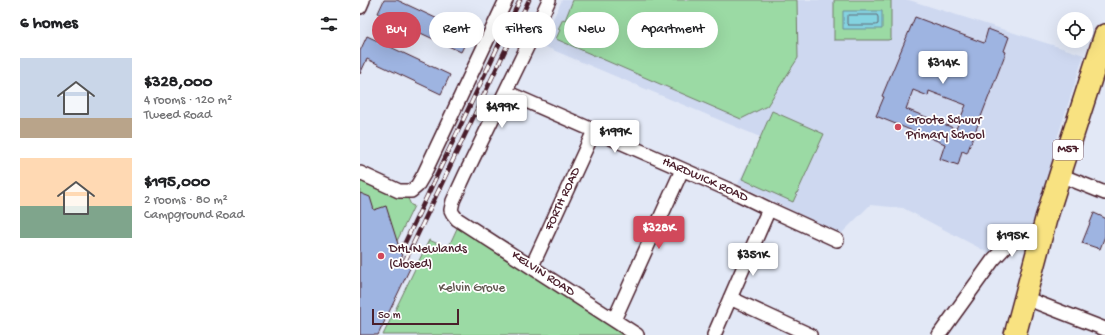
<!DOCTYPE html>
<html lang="en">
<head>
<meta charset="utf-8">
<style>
	:root { --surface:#fff; --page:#f6f6f6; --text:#202124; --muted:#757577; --accent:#d1495b }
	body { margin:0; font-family:"Gochi Hand",sans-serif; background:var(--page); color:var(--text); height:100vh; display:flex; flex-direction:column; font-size:15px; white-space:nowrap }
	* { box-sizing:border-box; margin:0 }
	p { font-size:13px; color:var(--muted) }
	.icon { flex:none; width:22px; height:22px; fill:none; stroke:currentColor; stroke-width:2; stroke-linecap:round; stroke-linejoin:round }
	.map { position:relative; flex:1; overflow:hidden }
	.side { display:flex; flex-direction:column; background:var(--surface); width:360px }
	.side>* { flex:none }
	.top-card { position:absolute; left:12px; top:12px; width:380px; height:36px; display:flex; gap:8px }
	.fabs { position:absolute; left:697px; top:12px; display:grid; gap:8px }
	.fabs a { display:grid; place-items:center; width:36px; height:36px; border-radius:50%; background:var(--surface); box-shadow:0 4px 16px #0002; font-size:20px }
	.scale { position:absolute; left:12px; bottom:10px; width:87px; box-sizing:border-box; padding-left:4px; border:2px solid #4a1f2b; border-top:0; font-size:11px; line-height:14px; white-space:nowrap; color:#4a1f2b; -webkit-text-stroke:3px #fff; paint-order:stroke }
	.price { position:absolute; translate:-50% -34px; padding:0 9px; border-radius:4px; background:#fff; color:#222; font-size:13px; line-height:26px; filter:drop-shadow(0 1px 2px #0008) }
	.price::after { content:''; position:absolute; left:50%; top:24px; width:12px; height:9px; margin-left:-6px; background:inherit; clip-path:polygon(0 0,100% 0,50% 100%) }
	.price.current { background:var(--accent); color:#fff }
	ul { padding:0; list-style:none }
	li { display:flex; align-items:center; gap:12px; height:100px; padding:0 20px }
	li span { display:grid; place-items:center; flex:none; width:112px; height:80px; border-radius:0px; color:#555 }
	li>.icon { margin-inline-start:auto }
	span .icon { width:48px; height:48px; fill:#fffc; stroke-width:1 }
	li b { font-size:17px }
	h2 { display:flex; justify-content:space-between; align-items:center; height:48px; padding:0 20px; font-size:17px }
	.chip { padding:0 14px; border-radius:18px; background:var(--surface); box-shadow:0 4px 16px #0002; font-size:14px; line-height:36px }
	.chip.current { background:var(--accent); color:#fff }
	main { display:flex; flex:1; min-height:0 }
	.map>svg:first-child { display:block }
	.built { fill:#ced8f0 }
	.green { fill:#9bdaa4; stroke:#727c68 }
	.water { fill:#84d3e0; stroke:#6d8b98 }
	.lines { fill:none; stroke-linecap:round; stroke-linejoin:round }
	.shore { stroke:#616773; stroke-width:1 }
	.building { fill:#9eb4e1; stroke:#4a1f2b; fill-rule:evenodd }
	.street-casing { stroke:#4a1f2b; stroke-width:16 }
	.primary-casing { stroke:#4a1f2b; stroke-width:24 }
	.street { stroke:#fff; stroke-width:13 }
	.primary { stroke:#f8e281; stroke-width:21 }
	.rail-casing { stroke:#4a1f2b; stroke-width:4.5 }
	.rail { stroke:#fff; stroke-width:3; stroke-dasharray:9; stroke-linecap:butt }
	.poi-dot { fill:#d1495b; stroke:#fff; stroke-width:1.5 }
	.labels { text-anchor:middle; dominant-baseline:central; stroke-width:3.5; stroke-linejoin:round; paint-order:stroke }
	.shield { fill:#fff; stroke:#80626b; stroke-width:1 }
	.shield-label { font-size:12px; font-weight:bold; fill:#4a1f2b }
	.poi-label { font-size:13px; fill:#4a1f2b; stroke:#fff; text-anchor:start }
	.street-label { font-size:13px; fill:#4a1f2b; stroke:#fff }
	.park-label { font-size:13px; fill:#62574f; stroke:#fff }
</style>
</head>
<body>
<main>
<section class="side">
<h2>6 homes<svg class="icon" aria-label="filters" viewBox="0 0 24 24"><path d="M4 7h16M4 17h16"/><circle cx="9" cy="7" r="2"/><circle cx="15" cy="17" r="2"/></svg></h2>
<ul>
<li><span style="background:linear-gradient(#c9d6e8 75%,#b9a48a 0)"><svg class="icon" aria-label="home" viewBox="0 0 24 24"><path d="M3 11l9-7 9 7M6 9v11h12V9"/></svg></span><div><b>$328,000</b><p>4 rooms · 120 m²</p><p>Tweed Road</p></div></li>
<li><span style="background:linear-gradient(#ffd9b3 60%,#7fa58c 0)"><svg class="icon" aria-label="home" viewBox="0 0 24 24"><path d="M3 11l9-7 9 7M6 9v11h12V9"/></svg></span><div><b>$195,000</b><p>2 rooms · 80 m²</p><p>Campground Road</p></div></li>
</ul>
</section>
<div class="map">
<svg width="745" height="335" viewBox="0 0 745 335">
	<rect width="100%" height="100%" fill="#e2e8f6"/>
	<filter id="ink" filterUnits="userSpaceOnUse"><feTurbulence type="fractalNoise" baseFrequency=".025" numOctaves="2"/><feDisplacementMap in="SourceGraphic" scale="8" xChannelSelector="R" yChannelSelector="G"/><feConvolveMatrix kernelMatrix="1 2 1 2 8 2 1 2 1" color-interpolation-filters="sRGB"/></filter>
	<g filter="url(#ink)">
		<path class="built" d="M202,0H549L724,55L695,145L680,216L670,229L660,230L645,240L629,253L543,208L510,205L481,234L378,184L400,137L181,45Z"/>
		<path class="green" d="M213,0H437L438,58L407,106L381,119L196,39L200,30L198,29L203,19L205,20Z
			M474,0H531V39L528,40H474Z
			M412,111L464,134L433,202L382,179Z
			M0,173L45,192L51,205L54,206L37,241L43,260L52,264L0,335Z
			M99,224L265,335H23L69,240L88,248Z"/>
		<path class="water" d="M483,11H522V29H483Z"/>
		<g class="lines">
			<path class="shore" d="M489,15H517L518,17V24L516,25H488L487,24V17Z"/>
		</g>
		<path class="building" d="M24,0H37L110,34L101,52L18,13Z
			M555,17L624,43L628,29L649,37L644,51L646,52L607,153L602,151L598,165L580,159L585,144L516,116L524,97L522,96ZM553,90L568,96L569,91L606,105L596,129L546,109Z
			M7,36L90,75L81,94L7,59L0,74V51Z
			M0,193L10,197L14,210L26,206L43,260L52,264L18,335H0Z
			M734,213L745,218V236L740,249L722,243Z"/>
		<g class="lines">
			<defs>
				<path id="street" d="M189,0L170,41L105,175L93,201L91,210L93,214L97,219L277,335
					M0,7L3,0
					M146,92L374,192L409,209L477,240
					M0,173L39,191H51L57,186L64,174L146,0
					M700,175L745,193
					M172,266L234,131
					M370,298L450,335
					M665,298L745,329
					M254,320L322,170
					M354,335L409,209
					M579,335L633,260L648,244L658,238"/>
				<path id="primary" d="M655,335L686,219L700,175L745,35"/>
			</defs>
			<use href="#street" class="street-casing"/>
			<use href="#primary" class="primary-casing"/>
			<use href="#street" class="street"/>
			<use href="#primary" class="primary"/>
			<defs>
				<path id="rail" d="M41,251L160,0
					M45,261L169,0"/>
			</defs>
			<use href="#rail" class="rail-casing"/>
			<use href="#rail" class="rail"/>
		</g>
	</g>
	<g class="poi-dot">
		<circle cx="538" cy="127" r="4"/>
		<circle cx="21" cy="256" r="4"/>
	</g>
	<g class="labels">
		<rect class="shield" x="693" y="140" width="30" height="20" rx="3"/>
		<g class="shield-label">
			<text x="708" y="150">M57</text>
		</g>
		<g class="poi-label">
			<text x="546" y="120">Groote Schuur<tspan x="546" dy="15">Primary School</tspan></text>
			<text x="29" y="249">DHL Newlands<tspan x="29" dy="15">(Closed)</tspan></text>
		</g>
		<g class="street-label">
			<text transform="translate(345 180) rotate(24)">HARDWICK ROAD</text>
			<text transform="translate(203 199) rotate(-65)">FORTH ROAD</text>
			<text transform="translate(183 274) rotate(33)">KELVIN ROAD</text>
		</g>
		<g class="park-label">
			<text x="112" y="288">Kelvin Grove</text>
		</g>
	</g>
</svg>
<div class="fabs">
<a><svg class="icon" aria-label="locate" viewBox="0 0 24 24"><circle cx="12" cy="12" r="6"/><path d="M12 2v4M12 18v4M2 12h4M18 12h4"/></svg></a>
</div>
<div class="scale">50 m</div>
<b class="price" style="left:583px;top:85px">$314K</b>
<b class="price" style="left:142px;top:129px">$499K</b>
<b class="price" style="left:255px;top:154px">$199K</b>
<b class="price current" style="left:299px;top:250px">$328K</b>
<b class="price" style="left:652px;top:258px">$195K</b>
<b class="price" style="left:393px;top:277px">$351K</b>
<div class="top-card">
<a class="chip current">Buy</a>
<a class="chip">Rent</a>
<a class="chip">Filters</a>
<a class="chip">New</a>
<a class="chip">Apartment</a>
</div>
</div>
</main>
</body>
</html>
